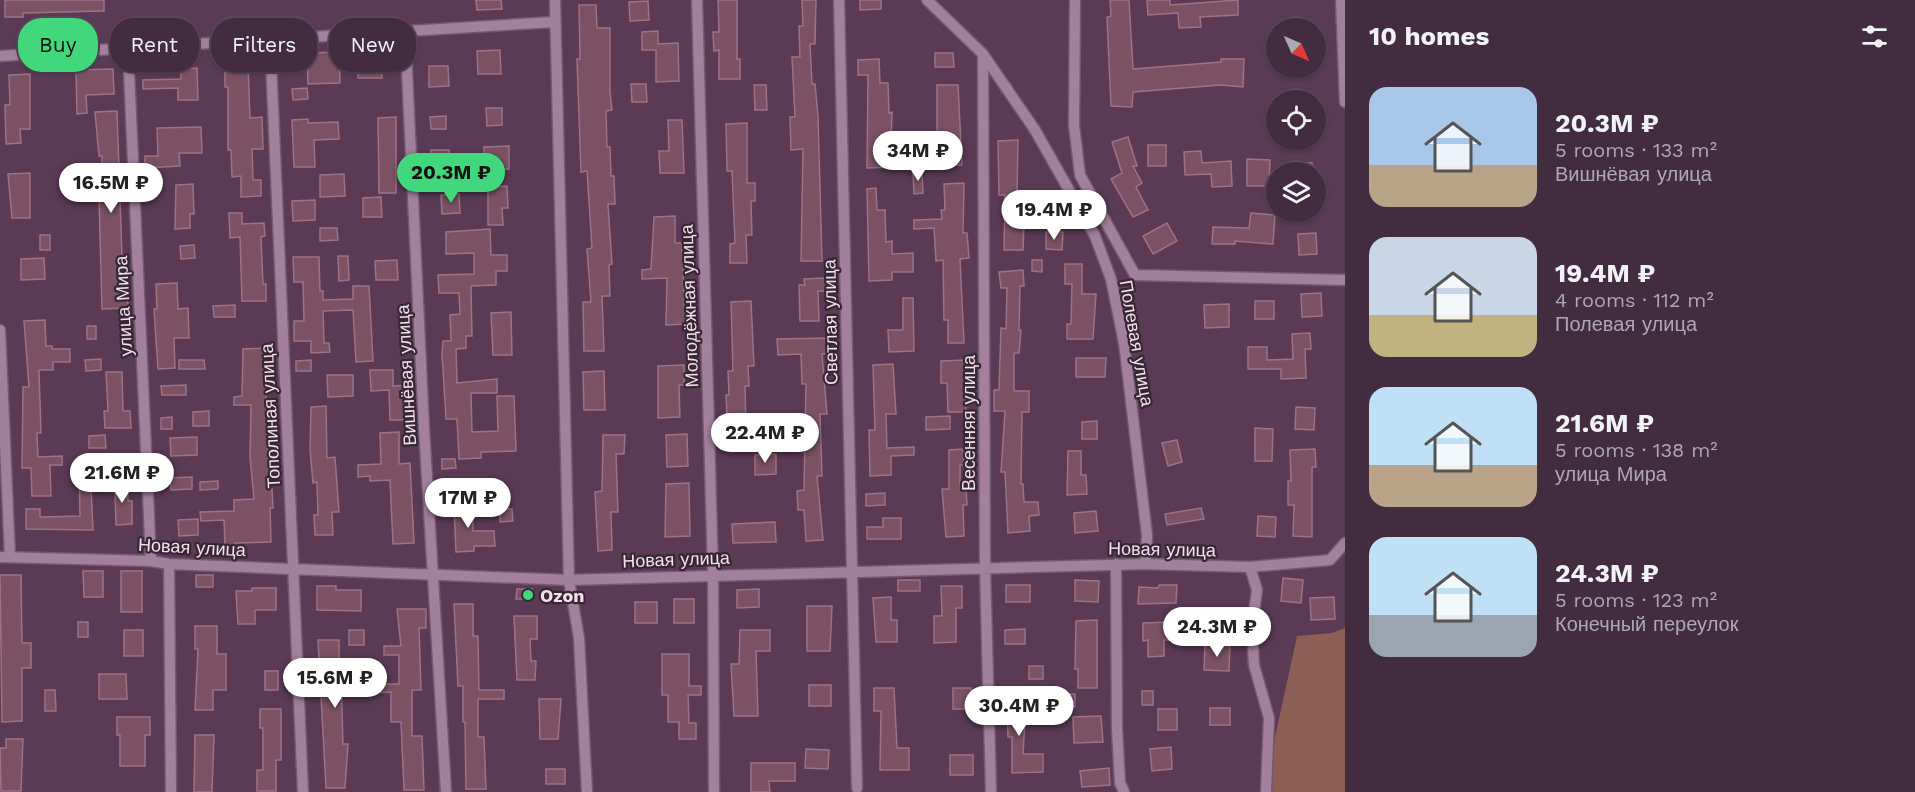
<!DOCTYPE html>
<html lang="en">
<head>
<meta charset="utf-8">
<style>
	:root { --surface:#442c40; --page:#4b3447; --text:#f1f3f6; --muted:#afa7b1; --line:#5c4859; --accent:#41d77c }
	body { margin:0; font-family:"Work Sans",sans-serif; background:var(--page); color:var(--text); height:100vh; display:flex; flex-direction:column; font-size:22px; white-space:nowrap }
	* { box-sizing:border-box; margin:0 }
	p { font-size:20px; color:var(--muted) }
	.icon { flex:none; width:33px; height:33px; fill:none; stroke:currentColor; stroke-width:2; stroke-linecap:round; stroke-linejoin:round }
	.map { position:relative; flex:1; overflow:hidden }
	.panel { display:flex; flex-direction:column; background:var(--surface); width:570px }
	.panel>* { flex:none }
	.top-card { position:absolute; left:18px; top:18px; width:570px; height:54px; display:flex; gap:12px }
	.needle { width:39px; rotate:135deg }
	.controls { position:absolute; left:1266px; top:18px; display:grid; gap:12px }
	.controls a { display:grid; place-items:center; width:60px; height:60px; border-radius:50%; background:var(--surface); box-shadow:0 2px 4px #0004,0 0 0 2px var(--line); font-size:30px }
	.price { position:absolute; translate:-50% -51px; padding:0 14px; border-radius:21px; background:#fff; color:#222; font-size:20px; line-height:39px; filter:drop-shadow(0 2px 3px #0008) }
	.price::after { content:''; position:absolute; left:50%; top:36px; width:18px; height:14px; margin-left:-9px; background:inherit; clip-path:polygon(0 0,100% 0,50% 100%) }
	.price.on { background:var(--accent); color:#111 }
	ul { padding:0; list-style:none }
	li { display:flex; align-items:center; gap:18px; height:150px; padding:0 24px }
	li span { display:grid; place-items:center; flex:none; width:168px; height:120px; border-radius:18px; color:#555 }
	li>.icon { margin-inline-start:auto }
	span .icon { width:72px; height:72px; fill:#fffc; stroke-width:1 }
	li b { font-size:26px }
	h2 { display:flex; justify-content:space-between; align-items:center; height:72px; padding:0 24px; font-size:26px }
	.tag { padding:0 21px; border-radius:24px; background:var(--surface); box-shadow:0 2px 4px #0004,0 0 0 2px var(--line); font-size:21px; line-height:54px }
	.tag.on { background:var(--accent); color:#111 }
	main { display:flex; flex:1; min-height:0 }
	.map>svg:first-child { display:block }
	.green { fill:#8c5f55 }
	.building { fill:#7b5264; stroke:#9e7285; stroke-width:1.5 }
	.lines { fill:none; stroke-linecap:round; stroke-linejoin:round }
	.minor-casing { stroke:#745970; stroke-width:13 }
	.minor { stroke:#a3809d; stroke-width:10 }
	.poi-dot { fill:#41d77c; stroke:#362733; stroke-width:2 }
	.labels { text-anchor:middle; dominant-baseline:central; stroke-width:4.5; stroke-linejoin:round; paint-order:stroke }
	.street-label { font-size:18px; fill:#f3dfef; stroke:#362733 }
	.poi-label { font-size:18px; font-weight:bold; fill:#f3dfef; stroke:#362733; text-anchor:start }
</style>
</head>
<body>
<main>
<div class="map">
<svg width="1345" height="792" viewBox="0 0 1345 792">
	<rect width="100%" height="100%" fill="#5a3a55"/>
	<path class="green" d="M1345,628V792H1263L1297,636L1332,633Z"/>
	<path class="building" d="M5,0H104V11L23,13V17H5Z
		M476,0H501L502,9L477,10Z
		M718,0H737V59H740V79H719V50L714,51L713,32H719Z
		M802,0H816L815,44H810L812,84H815L818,116L822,261H801L803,149L791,150L790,117H795L792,57H800L799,26H803Z
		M860,0H881V9L860,10Z
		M1110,0H1129L1133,69L1221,62V59H1244L1243,87L1221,85L1133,92L1132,107L1111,106L1107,17L1111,16Z
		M1147,0H1170V5L1238,0V15L1200,17L1201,27L1179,28L1178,13L1148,15Z
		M648,1L649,20L630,21L629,2Z
		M579,5H596L597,28H610V92L612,110L606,111L607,147H610L611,176H614L615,204H608L612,264L609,265L610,296H602L604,351H584L583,302H591L587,249L592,248L587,171L581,172L577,59H580Z
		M658,31V44L678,43L679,81L656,82V50H642V32Z
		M500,50L501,74H478L477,51Z
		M339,52L340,83L308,84L307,53Z
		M358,52H381L382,78H358Z
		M935,53H953L954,67H935Z
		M879,59L880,83H888L889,113L892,112L890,167L867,168L868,75H858V60Z
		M248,65L250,118L262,117L263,149H252L253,180H261V196L241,197V176L232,177L231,150H228V87H225V66Z
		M429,66H448L449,86L429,87Z
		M197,68L198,100H178V88L143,89V80L181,79V69Z
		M113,69L114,94L86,95L87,113L77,114L76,70Z
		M30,74V129H20L21,143L6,144L5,105H10L9,75Z
		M631,84H646L647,102H632Z
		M754,85H766L767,110H755Z
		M937,85H958L962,165L941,166L940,135H937Z
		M307,88L308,99L293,100L292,89Z
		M486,108H502V125L487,126Z
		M117,111L123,286H127L128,308L102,309L99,198H103L102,156H99L95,112Z
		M446,116V129H431L430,117Z
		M396,117V193H379L378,118Z
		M308,119V123L338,122L339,139L314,140L315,167H294L292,120Z
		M668,120H682L684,173H660L659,151H669Z
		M747,123V183H755V201H751L752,235H746L747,263H730V244L735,243L732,171H727L726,124Z
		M201,127L202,153H179L180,166L145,168V156H158L157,128Z
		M1128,137L1137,166H1133L1142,183L1136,187L1148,210L1133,217L1111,179L1122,173L1112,142Z
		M1018,140L1017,197H1024V207H1041V226L1024,225L1023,250H1004L1005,195H999L998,141Z
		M1148,145H1166V166H1148Z
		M509,146V169L485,170L484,147Z
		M431,150H449L450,174L432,175Z
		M1201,151L1202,163L1231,161L1232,186L1212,187L1211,174L1185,175L1184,152Z
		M1247,159L1270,160L1269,186H1247Z
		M1289,162L1312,163V172H1289Z
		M913,171H922L923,193L914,194Z
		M30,173V218H12L8,174Z
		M344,174L345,196L320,197V175Z
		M964,183L963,233H967L969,258L960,259L964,343H948V320H944L943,260L936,261L934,228L914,229V220L942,219L941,210H945L944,184Z
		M193,184L194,214H190V228L175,229L176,185Z
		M507,186L508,208H502L503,225H488V187Z
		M876,188L877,210H885L886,242L892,241V254L913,253V272H892V280L869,281L867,189Z
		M459,194L460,213L442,214L441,195Z
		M381,197L382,217H363V198Z
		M315,200V220L293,221L292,201Z
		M229,213H242V224L264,223L265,236L261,237L263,284H266V301H242L240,237L230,238Z
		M1251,213L1275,215L1273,244L1235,241V244H1212L1213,227L1249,228Z
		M675,216V243H682L685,324L666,325L667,278L642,279V270L651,269L654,217Z
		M1167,223L1177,241L1153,254L1143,236Z
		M320,228H337L338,240L320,241Z
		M490,229L491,255H507V271H496V285L471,286L472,336H466V348L456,349L457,383L497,379V393H471L472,432L498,431L497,396H514L516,451L481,452V458L459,459L457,419H446L442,354L443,341H451L450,315L460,314L459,293H439L438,275L474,274V253L446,254V232Z
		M1046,232H1063L1062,250L1046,249Z
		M1316,233L1317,254L1299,255L1298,234Z
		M40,235H50V250H40Z
		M194,245L195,258L181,259L180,246Z
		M338,256H348L349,280L339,281Z
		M293,257H319L320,291H323V300L353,299V286H369L373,361L356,362L353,310L323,311L324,343H329L330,352L311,353V341H294V321H304L303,282H294Z
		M44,258L45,279L21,280V259Z
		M397,260L398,280H376L375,261Z
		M1032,260H1042V272L1032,271Z
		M1065,264H1082V294H1096L1093,339H1067V324H1071L1072,284H1065Z
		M1023,270L1024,286H1020L1019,330H1021L1019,353H1014V391H1029V412H1022L1021,484H1023L1024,502H1038L1039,515L1029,516L1030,531L1008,533L1005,472H1001L1005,411H994V390H999L1001,328L1006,329L1007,288H1001L999,272Z
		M825,278L826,291H818L819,321H800L799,285H805L804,279Z
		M177,283L178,309L188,308L189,338H174L175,368L158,369L154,309H157L156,284Z
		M1321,293L1322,316L1302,317L1301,294Z
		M903,298H913L914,351L889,352L888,330H903Z
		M751,301L754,366H748L749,386H745L746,428H758V448H735V416H727L726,395H729L728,371H733L731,302Z
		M1255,301H1274V319H1255Z
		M1229,304V327L1205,328L1204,305Z
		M235,305V317H214L213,306Z
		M511,312L512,355H493L491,313Z
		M45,320L46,346H52V349H70V362H53V370H39L41,433H37L38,457L62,456V465H50L51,496H32L31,468H22L23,387H29L24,321Z
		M87,326H96V339H87Z
		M1310,333L1311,349H1305L1306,378L1281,379V369H1248V347H1267V360L1293,359L1292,334Z
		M829,338L830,353L822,354L827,414H820L822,476H817L823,540L806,541L804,510H798L797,491L804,490L806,384H802L801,354L778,355L777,339Z
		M268,348L269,362H265L266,403H270V425L267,426L269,489H272L273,508H270L271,542L235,543V547H225L224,520L201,521L200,512L234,511V500L254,499L250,457L251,405H234V397L242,396L243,349Z
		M1076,358H1106L1105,377H1076Z
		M101,359V370L86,371L85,360Z
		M179,360H204L205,369H179Z
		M311,360V371H296V361Z
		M965,360L966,412H948L947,383H941V361Z
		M893,364L896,414H886L887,448L914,447V455L891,456V475L870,476L869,430H875L873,365Z
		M684,365V385H679L680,417L658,418V366Z
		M370,370H393V386L410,385L411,420H390L389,390L371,391Z
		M604,371L605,410H584L583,372Z
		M106,372H122L123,411H130L131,428H105L104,411H108Z
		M327,375H353V396L328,397Z
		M186,385V395H162L161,386Z
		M326,406L327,458L335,457L339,512H332L333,535H315L314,515H318L317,482L313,483L310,449L311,407Z
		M1296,407L1315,408L1314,430L1295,429Z
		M209,411V426H193V412Z
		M950,416V429L926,430V417Z
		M172,417V429H161V418Z
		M1097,421V439H1082V422Z
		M1255,428L1273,429L1272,461H1255Z
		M399,432V464L410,463L414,543L393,544L390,480L370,481V476L358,477V465L381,464L380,433Z
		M687,434L688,466L667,467L666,435Z
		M105,435L106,448H89V436Z
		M603,435H625L624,454H616L618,512H611L612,550L598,551L595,492L602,491Z
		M197,437V455L171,456L170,438Z
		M1177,440L1182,462L1168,466L1162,443Z
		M963,449L964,465H960V489L966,488L967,505H963L964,536L946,537L942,489H949V450Z
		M1315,449L1316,467H1312V537L1293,536L1294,505H1288V481H1291L1290,450Z
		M1068,451H1081V475H1086L1087,494L1067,495Z
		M776,454V474L755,475V455Z
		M442,459H455L456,468L442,469Z
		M79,467H90L93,530L26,529V509H40V517L80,516Z
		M192,477V489L171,490L170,478Z
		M218,481V489L200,490V482Z
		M127,482L128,501H132V524L116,525L115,492H112L111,483Z
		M689,483L690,536L665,537L666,484Z
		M885,493V505L866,506V494Z
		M463,497L464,516H473V531H494L495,546H474V551L456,552L454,508L446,509V498Z
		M1201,508L1204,519L1167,525L1165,514Z
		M500,509H512L513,521L500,522Z
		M1096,511L1098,531L1075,533L1074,513Z
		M1258,516L1276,517L1275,537L1257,536Z
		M883,518H901V539H867V527H883Z
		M198,519V535L179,536L178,520Z
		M775,522L776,542L733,543L732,524Z
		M83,571H103V597H84Z
		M121,571H142V612H121Z
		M0,575H21L22,643H31V668H22V721L2,722Z
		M196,575H213V587H196Z
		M1283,578L1303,580L1301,603L1281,601Z
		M898,580H920V591H898Z
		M1075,580L1099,581L1098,602L1075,601Z
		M1006,585H1030V602H1006Z
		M1159,585H1177L1176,603L1138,604L1139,587L1158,588Z
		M317,586H336V590H361V611L317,610Z
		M941,586H962V608H956V642L934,643V616H942Z
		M252,588H276V610H255V624H238L236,591H252Z
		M517,589H532V599H516Z
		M759,589V607L737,608V590Z
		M891,597V620H897V642H876L873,598Z
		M1334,597L1335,619L1311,620L1310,598Z
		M674,599H694V623H674Z
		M635,602H657V623H635Z
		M454,604H473V636H478L479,690H504V699H478V737H484L486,789H466L465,722H463V686H458Z
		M807,606H832L830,651H807Z
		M397,609H426V628H419L421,690H412V736H422L424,790H404L401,722H391V692L372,693V684H399V655H384V646H401Z
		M514,616H537V639H530L531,661H536L535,680H517Z
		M1097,620V688H1078V669H1075L1076,621Z
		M78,622H88V637H78Z
		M1168,622V640H1164V656L1148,657V640L1143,641V623Z
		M195,626H217V654H226V690H213V710H195L198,649H195Z
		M1025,629V644H1005V630Z
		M124,630H143V656H124Z
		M349,630H364V645H349Z
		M740,630H770V651H756L758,716H734L731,664H739Z
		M318,640H339V663H368V677H341L343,744H348L345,788H326Z
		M1205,644L1230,645L1229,671L1204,670Z
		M662,654H689V686H701V695H688L689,723H696V739H679V722H668V695H662Z
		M1029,666H1043V679H1029Z
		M265,671H278V690H265Z
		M99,674H126L127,699H99Z
		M809,685H831V706H809Z
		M1001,687H1016V722H1025L1023,754H1043V772L1012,773V737H1008L1007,708H1001Z
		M874,688H894L897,748H909V770H880L881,711H874Z
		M953,688H971V709H953Z
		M45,690H55L56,711H45Z
		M1142,691H1153V705H1142Z
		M1063,694H1075V707H1063Z
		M539,699H561L558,739H540Z
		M1210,708H1230V725H1210Z
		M260,709H281V760H276V791H257V770H263V728H260Z
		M1158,709H1177V730H1158Z
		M1101,716L1103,742L1074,743L1073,717Z
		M117,717H150V735H145V766H120V735H117Z
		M195,735H214L212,792H194Z
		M6,739H23L21,791H1L0,748H6Z
		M1171,747L1172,769L1152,771L1150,749Z
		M806,749L829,750L828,769L805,768Z
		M950,755H973V775H950Z
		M751,763H795V781H769L770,792H751Z
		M1109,768L1110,785L1082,787L1080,771Z
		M546,769H565V784H546Z"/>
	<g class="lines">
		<defs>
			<path id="minor" d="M555,0L569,580L579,638L587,792
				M697,0L713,574L714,792
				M839,0L857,788
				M927,0L983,54L1035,130L1095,236L1111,279L1124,343L1147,535L1146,564
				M1075,0L1074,125L1080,175L1135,275L1345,280
				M1341,0L1345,102
				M405,29L424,428L446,792
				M270,38L303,792
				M128,49L151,561
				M983,54L985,567L991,792
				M0,56L554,22
				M0,330L10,557
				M0,557L151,561L169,564L569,580L1146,564L1250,567L1330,560L1345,543
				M169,564L171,792
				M1116,564L1117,729L1120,783L1124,792
				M1250,567L1257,590L1252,627L1254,665L1269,718L1266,792"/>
		</defs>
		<use href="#minor" class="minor-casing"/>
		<use href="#minor" class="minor"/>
	</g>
	<circle class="poi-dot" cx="528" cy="595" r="6"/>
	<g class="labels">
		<g class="street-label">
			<text transform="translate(123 306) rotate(-93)">улица Мира</text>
			<text transform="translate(689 306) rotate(-92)">Молодёжная улица</text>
			<text transform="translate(830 322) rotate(-91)">Светлая улица</text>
			<text transform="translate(1137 343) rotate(80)">Полевая улица</text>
			<text transform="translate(406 375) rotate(-93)">Вишнёвая улица</text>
			<text transform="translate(270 416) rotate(-93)">Тополиная улица</text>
			<text transform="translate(968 423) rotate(-90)">Весенняя улица</text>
			<text transform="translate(192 547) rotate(3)">Новая улица</text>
			<text transform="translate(1162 549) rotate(1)">Новая улица</text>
			<text transform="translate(676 559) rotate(-2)">Новая улица</text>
		</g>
		<g class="poi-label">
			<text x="540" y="595">Ozon</text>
		</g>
	</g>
</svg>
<div class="controls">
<a><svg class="needle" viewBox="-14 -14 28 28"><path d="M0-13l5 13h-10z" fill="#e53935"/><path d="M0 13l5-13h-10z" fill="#afa7b1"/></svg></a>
<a><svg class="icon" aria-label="locate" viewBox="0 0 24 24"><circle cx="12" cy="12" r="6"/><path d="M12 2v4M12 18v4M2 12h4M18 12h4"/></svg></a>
<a><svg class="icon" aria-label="layers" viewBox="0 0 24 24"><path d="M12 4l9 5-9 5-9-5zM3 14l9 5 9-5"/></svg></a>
</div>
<b class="price" style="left:918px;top:182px">34M ₽</b>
<b class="price on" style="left:451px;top:204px">20.3M ₽</b>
<b class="price" style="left:111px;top:214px">16.5M ₽</b>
<b class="price" style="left:1054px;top:241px">19.4M ₽</b>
<b class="price" style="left:765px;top:464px">22.4M ₽</b>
<b class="price" style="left:122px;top:504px">21.6M ₽</b>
<b class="price" style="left:468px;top:529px">17M ₽</b>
<b class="price" style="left:1217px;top:658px">24.3M ₽</b>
<b class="price" style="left:335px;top:709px">15.6M ₽</b>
<b class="price" style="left:1019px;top:737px">30.4M ₽</b>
<div class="top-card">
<a class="tag on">Buy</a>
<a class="tag">Rent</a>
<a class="tag">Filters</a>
<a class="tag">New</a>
</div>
</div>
<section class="panel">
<h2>10 homes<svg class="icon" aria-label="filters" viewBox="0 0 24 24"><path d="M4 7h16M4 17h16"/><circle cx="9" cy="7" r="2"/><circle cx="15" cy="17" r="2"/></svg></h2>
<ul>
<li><span style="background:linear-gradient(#a9c7e8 65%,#b9a48a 0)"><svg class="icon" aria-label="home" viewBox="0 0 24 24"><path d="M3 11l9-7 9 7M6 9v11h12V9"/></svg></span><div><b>20.3M ₽</b><p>5 rooms · 133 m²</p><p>Вишнёвая улица</p></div></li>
<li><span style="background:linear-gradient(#c9d6e8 65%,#c2b280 0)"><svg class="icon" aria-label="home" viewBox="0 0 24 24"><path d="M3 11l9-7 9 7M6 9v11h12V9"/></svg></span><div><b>19.4M ₽</b><p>4 rooms · 112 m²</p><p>Полевая улица</p></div></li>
<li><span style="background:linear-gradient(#bfe0f5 65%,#b9a48a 0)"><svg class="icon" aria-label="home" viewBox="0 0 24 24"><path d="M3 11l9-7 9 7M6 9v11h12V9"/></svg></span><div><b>21.6M ₽</b><p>5 rooms · 138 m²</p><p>улица Мира</p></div></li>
<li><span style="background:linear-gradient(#bfe0f5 65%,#9aa5b1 0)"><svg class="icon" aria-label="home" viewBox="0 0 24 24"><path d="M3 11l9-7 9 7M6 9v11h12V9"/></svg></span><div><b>24.3M ₽</b><p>5 rooms · 123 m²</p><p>Конечный переулок</p></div></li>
</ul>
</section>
</main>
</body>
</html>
